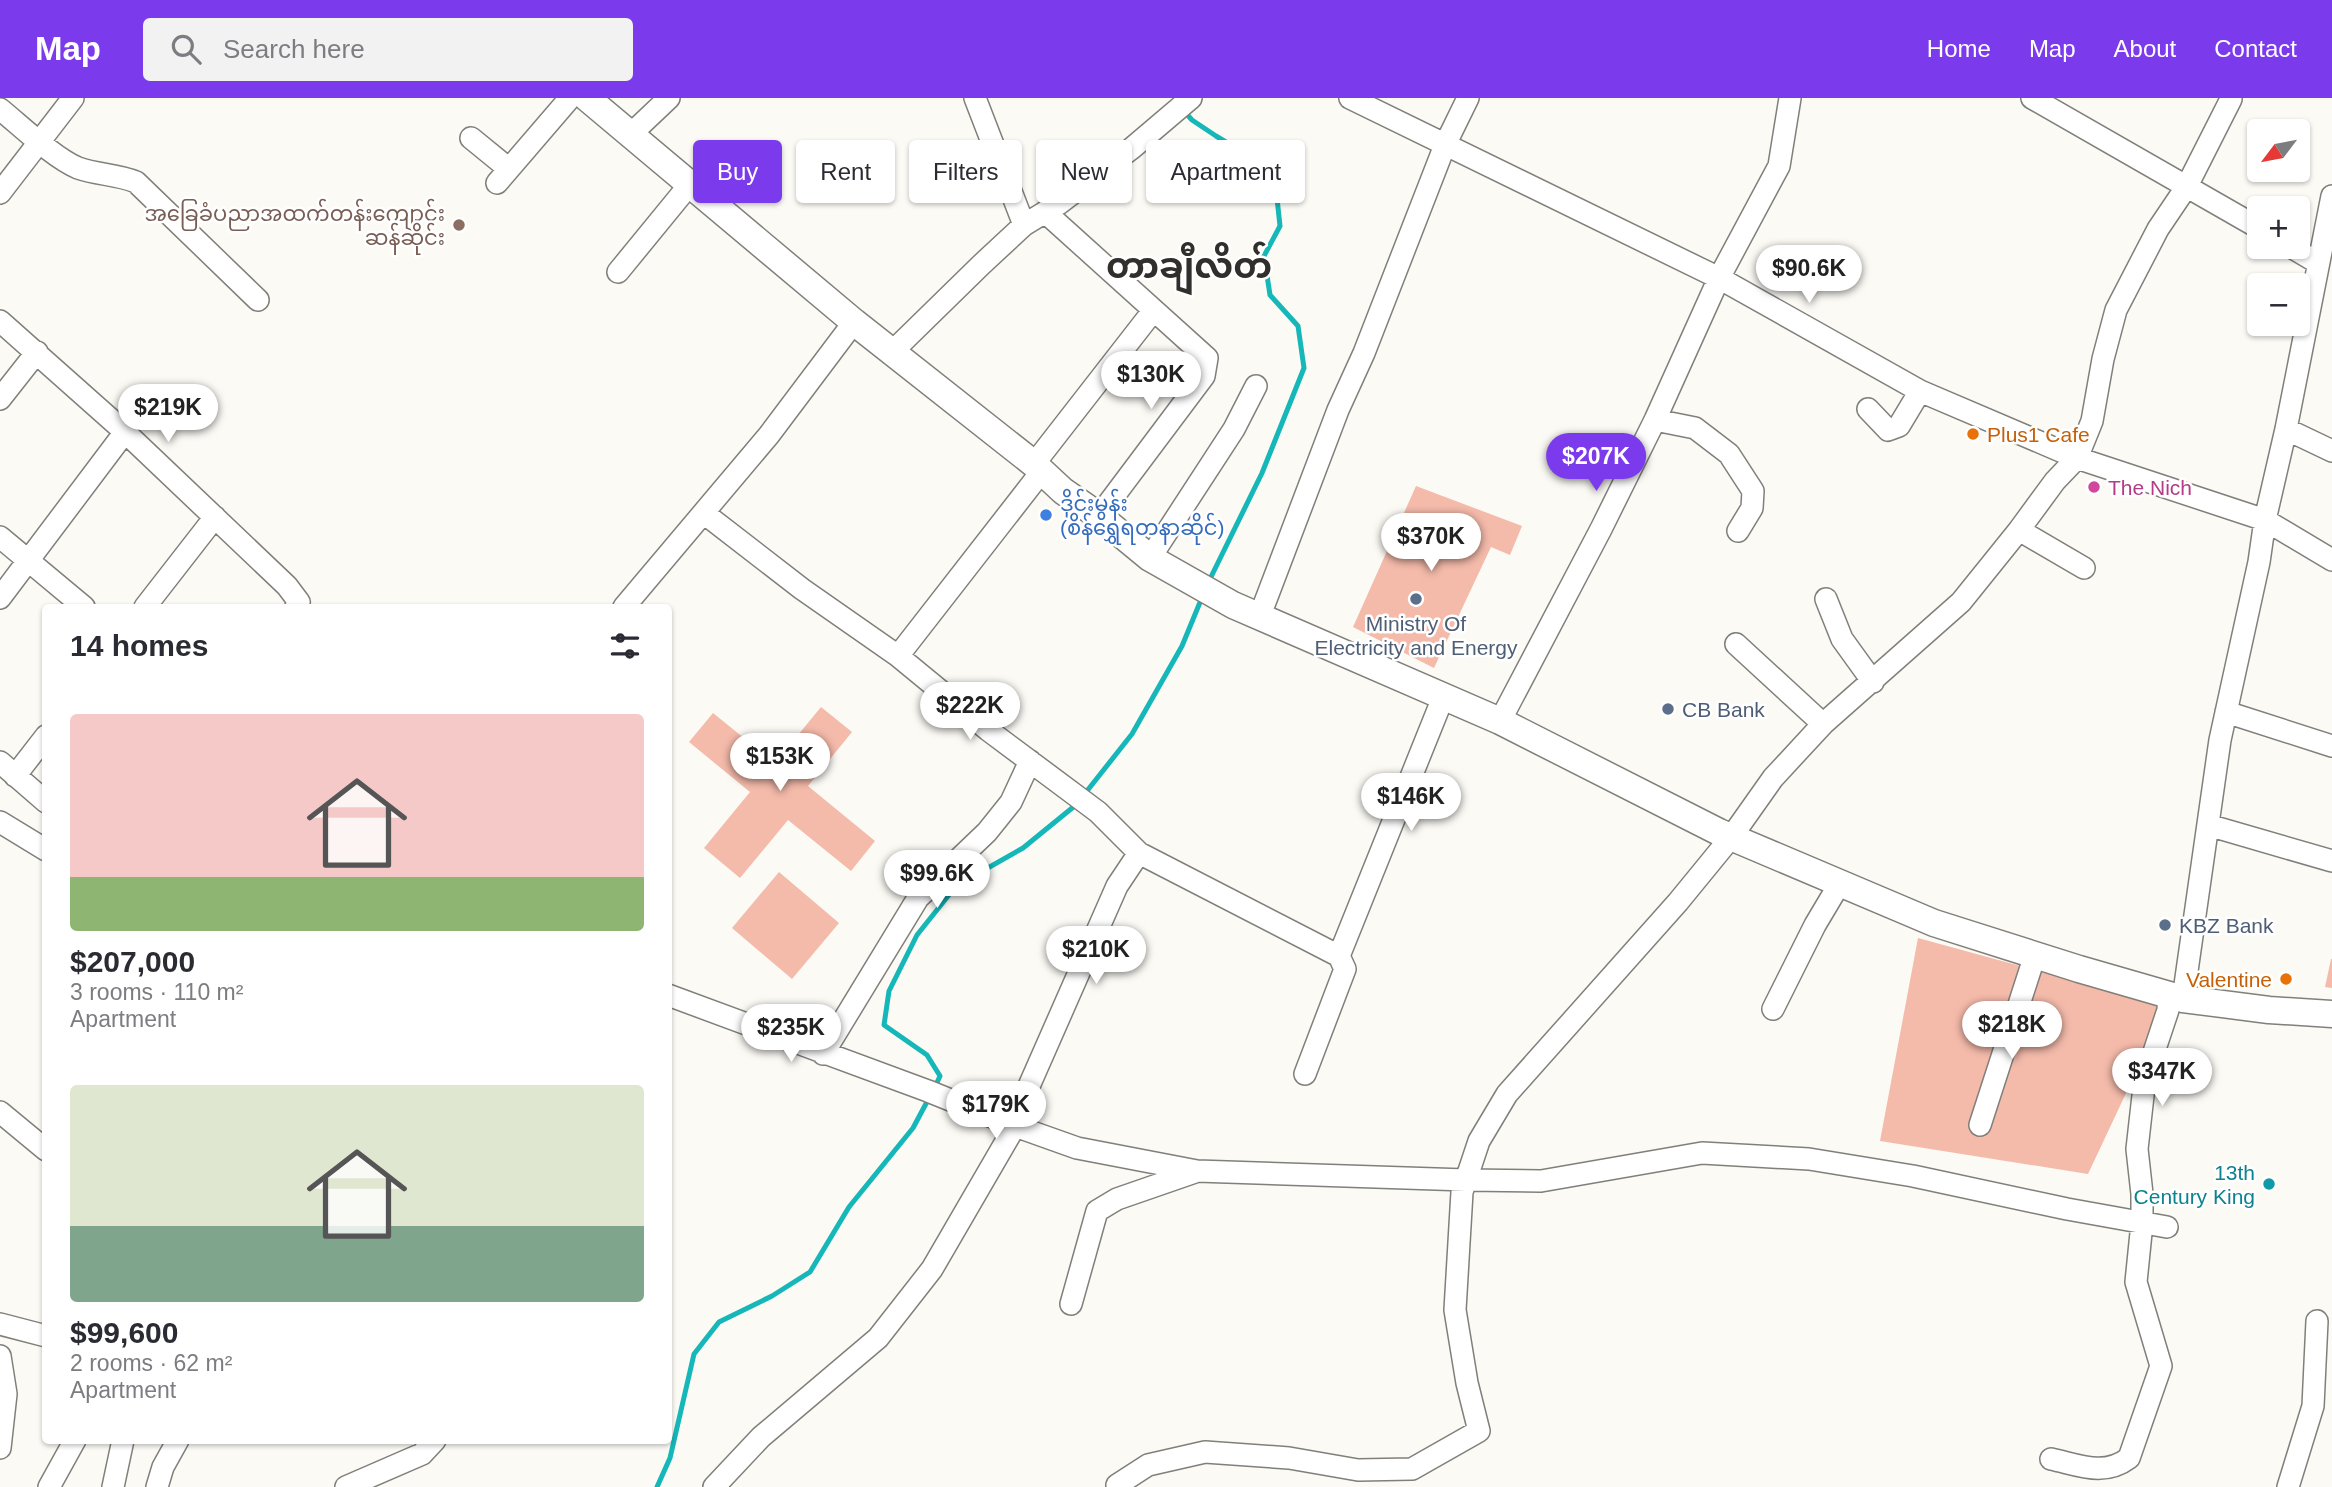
<!DOCTYPE html>
<html lang="en">
<head>
<meta charset="utf-8">
<style>
	:root { --surface:#fff; --page:#f2f2f3; --text:#2b2b33; --muted:#7c7c81; --accent:#7c3aed }
	body { margin:0; font-family:Helvetica,"Noto Sans Myanmar",sans-serif; background:var(--page); color:var(--text); height:100vh; display:flex; flex-direction:column; font-size:26px; white-space:nowrap }
	* { box-sizing:border-box; margin:0 }
	p { font-size:23px; color:var(--muted) }
	.icon { flex:none; width:38px; height:38px; fill:none; stroke:currentColor; stroke-width:2; stroke-linecap:round; stroke-linejoin:round }
	.map { position:relative; flex:1; overflow:hidden }
	.panel { position:absolute; left:42px; top:506px; width:630px; height:840px; display:flex; flex-direction:column; background:var(--surface); border-radius:7px; box-shadow:0 2px 5px #0004 }
	.panel>* { flex:none }
	.banner { position:absolute; left:693px; top:42px; width:665px; height:63px; display:flex; gap:14px }
	.needle { width:46px; rotate:238deg }
	.tools { position:absolute; left:2247px; top:21px; display:grid; gap:14px }
	.tools a { display:grid; place-items:center; width:63px; height:63px; border-radius:7px; background:var(--surface); box-shadow:0 2px 5px #0004; font-size:35px }
	.price { position:absolute; translate:-50% -60px; padding:0 16px; border-radius:24px; background:#fff; color:#222; font-size:23px; line-height:46px; filter:drop-shadow(0 2px 4px #0008) }
	.price::after { content:''; position:absolute; left:50%; top:42px; width:21px; height:16px; margin-left:-10px; background:inherit; clip-path:polygon(0 0,100% 0,50% 100%) }
	.price.selected { background:var(--accent); color:#fff }
	ul { padding:0; list-style:none }
	li { display:grid; align-content:center; gap:14px; height:371px; padding:0 28px }
	li span { display:grid; place-items:center; height:217px; border-radius:7px; color:#555 }
	li>.icon { margin-inline-start:auto }
	span .icon { width:126px; height:126px; fill:#fffc; stroke-width:1 }
	li b { font-size:30px }
	h2 { display:flex; justify-content:space-between; align-items:center; height:84px; padding:0 28px; font-size:30px }
	.chip { padding:0 24px; border-radius:7px; background:var(--surface); box-shadow:0 2px 5px #0004; font-size:24px; line-height:63px }
	.chip.selected { background:var(--accent); color:#fff }
	header { display:flex; align-items:center; gap:42px; box-sizing:border-box; height:98px; padding:0 35px; background:var(--accent); color:#fff }
	header strong { font-size:33px }
	nav { display:flex; gap:38px; margin-inline-start:auto; font-size:24px }
	.search { width:490px; height:63px; background:var(--page); display:flex; align-items:center; gap:18px; box-sizing:border-box; padding:0 24px; border-radius:7px; color:var(--muted); font-size:26px }
	.map>svg:first-child { display:block }
	.lines { fill:none; stroke-linecap:round; stroke-linejoin:round }
	.stream { stroke:#15b7b8; stroke-width:5 }
	.building { fill:#f4baaa }
	.minor-casing { stroke:#807f7a; stroke-width:24 }
	.major-casing { stroke:#807f7a; stroke-width:29 }
	.minor { stroke:#fff; stroke-width:21 }
	.major { stroke:#fff; stroke-width:26 }
	.education-dot { fill:#8d6e63; stroke:#fff; stroke-width:2.5 }
	.food-dot { fill:#e8710a; stroke:#fff; stroke-width:2.5 }
	.hotel-dot { fill:#d1479c; stroke:#fff; stroke-width:2.5 }
	.shop-dot { fill:#3f7fe0; stroke:#fff; stroke-width:2.5 }
	.service-dot { fill:#5c6f8a; stroke:#fff; stroke-width:2.5 }
	.culture-dot { fill:#0f9aa8; stroke:#fff; stroke-width:2.5 }
	.labels { text-anchor:middle; dominant-baseline:central; stroke-width:5; stroke-linejoin:round; paint-order:stroke }
	.education-label { font-size:21px; fill:#785e54; stroke:#fff; text-anchor:end }
	.food-label { font-size:21px; fill:#c56008; stroke:#fff; text-anchor:start }
	.hotel-label { font-size:21px; fill:#b23c85; stroke:#fff; text-anchor:start }
	.shop-label { font-size:21px; fill:#366cbe; stroke:#fff; text-anchor:start }
	.service-label { font-size:21px; fill:#4e5e75; stroke:#fff; text-anchor:start }
	.culture-label { font-size:21px; fill:#0d838f; stroke:#fff; text-anchor:end }
	.town-label { font-size:35px; font-weight:bold; fill:#302f2c; stroke:#fff }
</style>
</head>
<body>
<header>
<strong>Map</strong>
<div class="search"><svg class="icon" aria-label="search" viewBox="0 0 24 24"><circle cx="10" cy="10" r="6"/><path d="M15 15l6 6"/></svg>Search here</div>
<nav><a>Home</a><a>Map</a><a>About</a><a>Contact</a></nav>
</header>
<div class="map">
<svg width="2332" height="1389" viewBox="0 0 2332 1389">
	<rect width="100%" height="100%" fill="#fbfaf5"/>
	<g class="lines">
		<path class="stream" d="M1184,13L1192,22L1216,38L1260,65L1276,91L1280,128L1264,158L1270,197L1298,228L1304,270L1262,375L1208,485
			M1083,698L1132,636L1182,548L1203,497
			M935,989L940,978L927,957L884,927L889,893L917,837L956,788L1023,750L1077,706
			M657,1389L670,1360L694,1256L719,1224L772,1198L810,1174L849,1109L913,1030L929,1000"/>
	</g>
	<path class="building" d="M1416,388L1522,428L1510,457L1491,449L1434,570L1353,529Z
		M821,609L852,634L808,688L875,743L851,773L788,722L740,780L704,750L750,694L689,644L713,615L775,665Z
		M779,774L839,825L792,881L732,830Z
		M1918,840L2167,908L2088,1076L1880,1043Z
		M2331,861H2332V890L2325,889Z"/>
	<g class="lines">
		<defs>
			<path id="minor" d="M975,0L1024,127
				M1350,0L1719,180L1920,293L2077,360L2265,422L2332,462
				M2032,0L2259,130
				M0,11C21,28 54,60 78,70C98,77 117,76 136,84L258,202
				M631,36L669,0
				M471,40L509,71
				M497,85L570,0
				M0,95L73,0
				M1045,114L1207,260L1204,278L1099,418
				M2291,149L2318,165
				M618,174L690,86
				M0,223L125,334L287,488L299,504L296,509
				M892,254L982,166L1024,127L1060,105L1131,51L1191,0
				M0,301L37,254
				M1868,311L1888,332L1899,328L1920,293
				M1655,322L1695,330L1729,356L1753,393L1752,410L1738,433
				M2286,331L2332,353
				M1034,366L1153,213
				M705,416L802,491L898,558L988,632L1098,714L1139,755L1339,858L1345,871L1305,976
				M2019,432L2084,470
				M0,439L84,509
				M1150,460L1234,331L1256,288
				M0,500L125,334
				M1826,501L1842,541L1873,584
				M145,509L215,419
				M624,509L769,337L854,224
				M1259,520L1338,312L1364,255L1445,47L1468,0
				M1736,546L1823,626
				M898,558L1042,373
				M2226,614L2332,648
				M1500,623L1601,431L1655,322L1719,180L1779,68L1790,0
				M0,664L46,704
				M15,678L46,638
				M0,724L46,752
				M2208,727L2332,763
				M1339,858L1444,597
				M668,897L928,993L1015,1028L1022,1004L1117,788L1139,755
				M2183,901L2220,642L2259,464L2265,422L2286,331L2332,98
				M1773,911L1815,827L1840,785
				M823,956L918,800L987,734L1011,704L1030,663
				M0,1014L46,1052
				M1980,1027L2035,857
				M1071,1206L1097,1113L1117,1101L1195,1074
				M0,1226L46,1238
				M0,1258L6,1296L0,1350
				M2051,1361C2079,1367 2104,1379 2129,1360L2161,1268L2136,1184L2142,1125V1096L2137,1051L2146,971L2154,954L2168,912L2169,897
				M1117,1387L1148,1367L1205,1354L1289,1360L1358,1372L1412,1371L1479,1333L1467,1285L1455,1212L1462,1094L1479,1043L1507,996L1678,804L1732,738L1773,680L1823,626L1961,504L2019,432L2055,383L2077,360L2092,323L2103,261L2116,212L2158,131L2187,88L2231,1
				M49,1389L75,1342
				M113,1389L123,1342
				M157,1389L163,1369L178,1342
				M346,1389L422,1356L435,1342
				M714,1389L761,1339L878,1240L932,1171L1015,1028L1077,1050L1197,1073L1466,1082L1541,1083L1702,1055L1809,1061L1913,1078L2067,1111L2167,1129
				M2288,1389L2313,1308L2317,1223"/>
			<path id="major" d="M587,0L854,224L1034,366L1063,393L1099,418L1150,460L1233,507L1500,623L1719,734L1934,825L2079,871L2183,901L2269,912L2332,916"/>
		</defs>
		<use href="#minor" class="minor-casing"/>
		<use href="#major" class="major-casing"/>
		<use href="#minor" class="minor"/>
		<use href="#major" class="major"/>
	</g>
	<circle class="education-dot" cx="459" cy="127" r="7"/>
	<g class="food-dot">
		<circle cx="1973" cy="336" r="7"/>
		<circle cx="2286" cy="881" r="7"/>
	</g>
	<circle class="hotel-dot" cx="2094" cy="389" r="7"/>
	<circle class="shop-dot" cx="1046" cy="417" r="7"/>
	<g class="service-dot">
		<circle cx="1416" cy="501" r="7"/>
		<circle cx="1668" cy="611" r="7"/>
		<circle cx="2165" cy="827" r="7"/>
	</g>
	<circle class="culture-dot" cx="2269" cy="1086" r="7"/>
	<g class="labels">
		<g class="education-label">
			<text x="445" y="115">အခြေခံပညာအထက်တန်းကျောင်း<tspan x="445" dy="24">ဆန်ဆိုင်း</tspan></text>
		</g>
		<g class="food-label">
			<text x="1987" y="336">Plus1 Cafe</text>
			<text x="2272" y="881" text-anchor="end">Valentine</text>
		</g>
		<g class="hotel-label">
			<text x="2108" y="389">The Nich</text>
		</g>
		<g class="shop-label">
			<text x="1060" y="405">ဒိုင်းမွန်း<tspan x="1060" dy="24">(စိန်ရွှေရတနာဆိုင်)</tspan></text>
		</g>
		<g class="service-label">
			<text x="1416" y="525" text-anchor="middle">Ministry Of<tspan x="1416" dy="24">Electricity and Energy</tspan></text>
			<text x="1682" y="611">CB Bank</text>
			<text x="2179" y="827">KBZ Bank</text>
		</g>
		<g class="culture-label">
			<text x="2255" y="1074">13th<tspan x="2255" dy="24">Century King</tspan></text>
		</g>
		<g class="town-label">
			<text x="1189" y="167">တာချီလိတ်</text>
		</g>
	</g>
</svg>
<div class="tools">
<a><svg class="needle" viewBox="-14 -14 28 28"><path d="M0-13l5 13h-10z" fill="#e53935"/><path d="M0 13l5-13h-10z" fill="#7c7c81"/></svg></a>
<a>+</a>
<a>−</a>
</div>
<b class="price" style="left:1809px;top:207px">$90.6K</b>
<b class="price" style="left:1151px;top:313px">$130K</b>
<b class="price" style="left:168px;top:346px">$219K</b>
<b class="price selected" style="left:1596px;top:395px">$207K</b>
<b class="price" style="left:1431px;top:475px">$370K</b>
<b class="price" style="left:970px;top:644px">$222K</b>
<b class="price" style="left:780px;top:695px">$153K</b>
<b class="price" style="left:1411px;top:735px">$146K</b>
<b class="price" style="left:937px;top:812px">$99.6K</b>
<b class="price" style="left:1096px;top:888px">$210K</b>
<b class="price" style="left:2012px;top:963px">$218K</b>
<b class="price" style="left:791px;top:966px">$235K</b>
<b class="price" style="left:2162px;top:1010px">$347K</b>
<b class="price" style="left:996px;top:1043px">$179K</b>
<div class="banner">
<a class="chip selected">Buy</a>
<a class="chip">Rent</a>
<a class="chip">Filters</a>
<a class="chip">New</a>
<a class="chip">Apartment</a>
</div>
<section class="panel">
<h2>14 homes<svg class="icon" aria-label="filters" viewBox="0 0 24 24"><path d="M4 7h16M4 17h16"/><circle cx="9" cy="7" r="2"/><circle cx="15" cy="17" r="2"/></svg></h2>
<ul>
<li><span style="background:linear-gradient(#f6c9c9 75%,#8fb573 0)"><svg class="icon" aria-label="home" viewBox="0 0 24 24"><path d="M3 11l9-7 9 7M6 9v11h12V9"/></svg></span><div><b>$207,000</b><p>3 rooms · 110 m²</p><p>Apartment</p></div></li>
<li><span style="background:linear-gradient(#dfe7d0 65%,#7fa58c 0)"><svg class="icon" aria-label="home" viewBox="0 0 24 24"><path d="M3 11l9-7 9 7M6 9v11h12V9"/></svg></span><div><b>$99,600</b><p>2 rooms · 62 m²</p><p>Apartment</p></div></li>
</ul>
</section>
</div>
</body>
</html>
